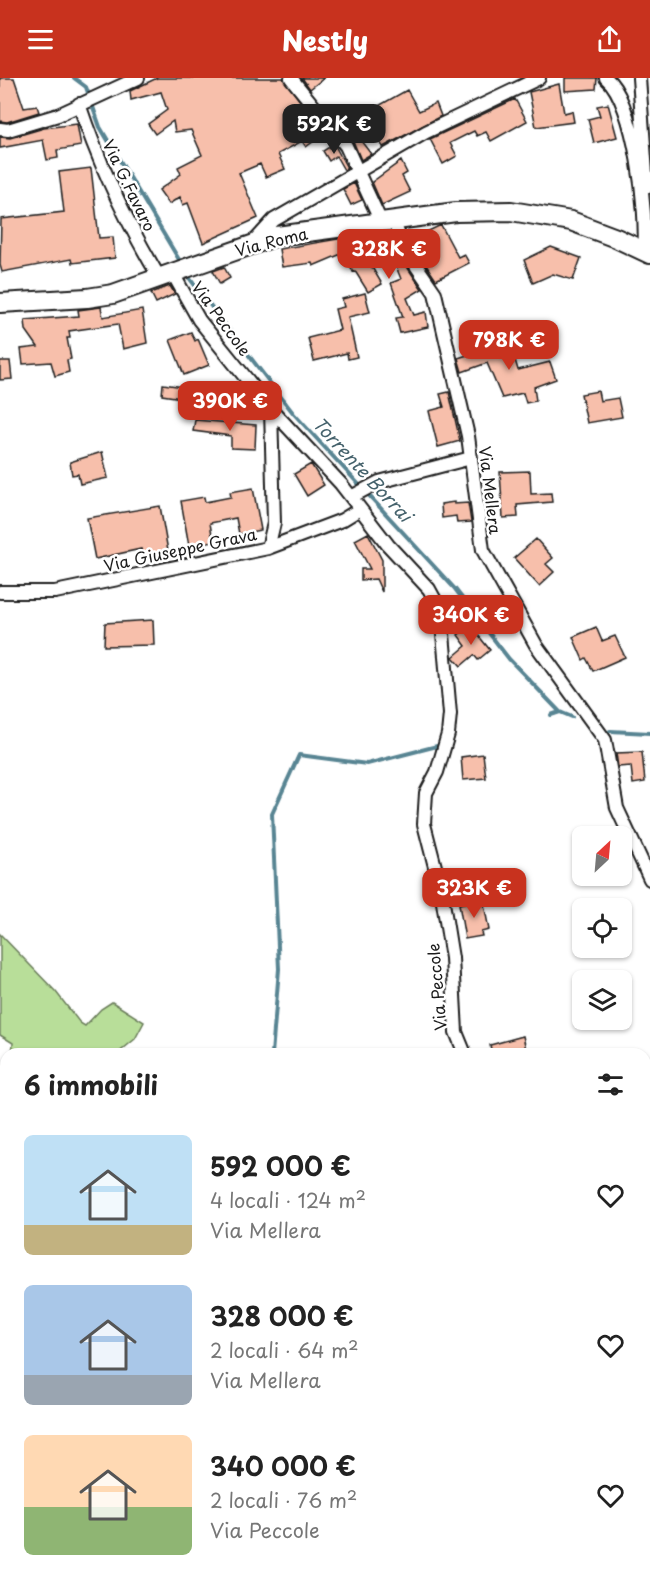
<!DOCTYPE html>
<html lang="it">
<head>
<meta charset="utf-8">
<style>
	:root { --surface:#fff; --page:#f2f2f2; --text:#222; --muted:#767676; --accent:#c8321e }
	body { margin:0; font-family:"Playpen Sans",sans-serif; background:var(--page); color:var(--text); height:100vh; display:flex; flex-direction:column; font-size:22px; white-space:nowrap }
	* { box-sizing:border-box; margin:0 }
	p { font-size:20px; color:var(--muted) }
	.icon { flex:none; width:33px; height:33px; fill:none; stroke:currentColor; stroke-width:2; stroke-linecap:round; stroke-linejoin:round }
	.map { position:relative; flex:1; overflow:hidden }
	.side { position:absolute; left:0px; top:970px; width:651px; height:536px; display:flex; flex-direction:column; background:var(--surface); border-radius:18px 18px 0 0; box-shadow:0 2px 4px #0004 }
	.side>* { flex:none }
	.needle { width:39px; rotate:26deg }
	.tools { position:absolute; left:572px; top:748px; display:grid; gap:12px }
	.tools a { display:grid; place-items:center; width:60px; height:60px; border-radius:9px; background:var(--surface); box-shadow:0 2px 4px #0004; font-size:30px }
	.price { position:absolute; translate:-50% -51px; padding:0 14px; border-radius:12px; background:var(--accent); color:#fff; font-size:20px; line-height:39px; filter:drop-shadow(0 2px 3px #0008) }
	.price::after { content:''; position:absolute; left:50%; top:36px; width:18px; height:14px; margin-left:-9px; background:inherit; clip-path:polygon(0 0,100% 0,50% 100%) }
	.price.active { background:#222; color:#fff }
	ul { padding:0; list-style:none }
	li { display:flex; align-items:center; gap:18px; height:150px; padding:0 24px }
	li span { display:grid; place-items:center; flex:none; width:168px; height:120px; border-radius:9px; color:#555 }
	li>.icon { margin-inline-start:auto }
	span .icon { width:72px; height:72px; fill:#fffc; stroke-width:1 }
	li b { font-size:26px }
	h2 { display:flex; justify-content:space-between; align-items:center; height:72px; padding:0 24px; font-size:26px }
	header { display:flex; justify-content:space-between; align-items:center; height:78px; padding:0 24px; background:var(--accent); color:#fff; font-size:27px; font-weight:800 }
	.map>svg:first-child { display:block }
	.green { fill:#b8de99; stroke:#6a7d5a; stroke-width:1.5 }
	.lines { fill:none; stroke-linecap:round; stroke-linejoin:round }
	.stream { stroke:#598593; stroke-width:4 }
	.building { fill:#f7bfab; stroke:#1c1c1c; stroke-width:1.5 }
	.minor-casing { stroke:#1c1c1c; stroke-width:16 }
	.secondary-casing { stroke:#1c1c1c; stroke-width:22 }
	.minor { stroke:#fff; stroke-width:12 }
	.secondary { stroke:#fff; stroke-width:18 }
	.labels { text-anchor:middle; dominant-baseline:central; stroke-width:5; stroke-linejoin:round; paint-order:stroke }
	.street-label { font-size:16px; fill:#1c1c1c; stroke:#fff }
	.water-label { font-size:18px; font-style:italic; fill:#45626c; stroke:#fff }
</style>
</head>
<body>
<header><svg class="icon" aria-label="menu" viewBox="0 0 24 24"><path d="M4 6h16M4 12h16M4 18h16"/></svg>Nestly<svg class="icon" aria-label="share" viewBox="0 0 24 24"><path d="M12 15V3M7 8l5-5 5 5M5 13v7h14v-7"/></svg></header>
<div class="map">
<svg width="650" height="1505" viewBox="0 0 650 1505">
	<rect width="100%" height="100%" fill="#fff"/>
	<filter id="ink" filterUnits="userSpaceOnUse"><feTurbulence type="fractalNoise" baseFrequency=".0167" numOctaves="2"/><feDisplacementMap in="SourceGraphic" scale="12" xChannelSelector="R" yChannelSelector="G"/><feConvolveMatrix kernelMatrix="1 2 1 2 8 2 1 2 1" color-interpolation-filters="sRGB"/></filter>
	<g filter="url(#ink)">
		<path class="green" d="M0,856L56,914L80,945L85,948L101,931L112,924L144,944L135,961L117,976H12L13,965L0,957Z
			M6,1073V1448L0,1441V1088Z
			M37,1500H161L153,1505H36Z"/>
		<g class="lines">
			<path class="stream" d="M74,0L86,9L100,49L181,185
				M187,197L294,336L455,511L509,581L560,634
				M551,637L560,634L572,639
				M610,653L650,655
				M272,976L279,891L272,736L299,677L367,686L441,667"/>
		</g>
		<path class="building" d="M0,0H14L24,30L37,28L39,34L7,44L0,43Z
			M157,0H283L312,39L302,44L314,63L306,69L302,63L278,76L285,91L266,99L260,86L239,95L258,140L203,165L188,125L183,127L180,119L169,126L159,112L181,96L178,89L202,77L191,52L175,54L173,43L155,56L148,46L167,32L161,14L131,22L130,13Z
			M302,0H324L310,11Z
			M565,0H597L596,11L565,13Z
			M559,6L564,35L572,33L574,44L536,49L529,14Z
			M407,12L419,33L436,25L441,38L383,69L364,36Z
			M515,21L527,43L491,63L486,54L477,58L474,53L450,65L457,78L443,86L430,61Z
			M608,26L617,59L594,65L588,41L600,38L597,28Z
			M342,38L371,76L361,82L353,63L336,42Z
			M77,46L81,68L57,72L58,80L47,82L43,62L0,70V59L10,60L44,50Z
			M334,66L347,90L344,92L336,78L329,83L323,73Z
			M401,83L407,95L402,98L410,114L382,127L372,104Z
			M91,90L99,160L113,159L115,180L72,185L71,181L2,194L0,187L1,141L64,134L59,94Z
			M354,105L362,122L351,127L343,111Z
			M441,147L458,179L464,176L469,185L436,202L424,184L431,179L420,157Z
			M391,159L397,174L422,211L407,220L414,237L426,234L428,249L400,255L396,240L403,239L391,205L401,201L391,176L370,186L382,206L368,214L355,193L353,194L345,176Z
			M344,160L346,174L313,188L312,185L282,189L279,171Z
			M551,169L581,180L573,202L553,196L533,205L524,182Z
			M224,189L230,200L220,206L213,193Z
			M170,208L175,216L156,225L151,215Z
			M365,215L370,234L348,239L357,279L348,281L347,275L314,283L308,260L340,252L335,231L344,229L342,221Z
			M101,229L103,239L142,232L147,265L123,271L118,246L69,253L70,260H67L71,281L67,282L69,294L55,298L51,284L23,286L21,271L38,269L26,252L25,242L79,238L78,232Z
			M191,254L195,263L198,261L209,287L184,297L170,262Z
			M507,264L510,265L518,292L550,284L556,301L534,309L536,323L526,325L523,315L502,320L487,285L462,294L458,280Z
			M0,283H10L12,301L0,302Z
			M163,306L190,310L188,321L162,317Z
			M598,313L600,323L618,320L622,339L587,345L581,316Z
			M449,314L460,363L438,369L429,333L444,329L440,316Z
			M195,342L256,347L255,371L231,370V358L193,353Z
			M102,374L108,400L80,406L78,396L72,397L70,384Z
			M311,386L324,407L307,418L294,396Z
			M530,393L531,416L551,415L552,424L517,427L518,439L503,440L500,394Z
			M253,410L261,452L239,456L236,440L210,445L213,463L189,468L181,423L204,419L205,424L231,419L230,414Z
			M454,424V426L468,425L471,444L457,445L456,438L442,440L441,426Z
			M160,428L168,473L143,478L141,471L95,481L87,440Z
			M368,455L382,482V514L376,501L361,502V491H370L355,462Z
			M536,461L553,480L546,486L554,494L539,508L514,480Z
			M153,542L154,567L104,568L105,545Z
			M470,547L490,572L478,582L474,577L461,588L453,579L466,568L458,557Z
			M596,549L602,563L615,558L625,579L593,593L586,580L583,582L573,559Z
			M642,674L645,704L633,706L631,688L618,689L616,675Z
			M483,676L486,700L463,702L461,679Z
			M483,821L489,852L481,854L482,858L465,861L459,826Z
			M523,958L527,976H492L490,967Z"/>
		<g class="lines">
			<defs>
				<path id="minor" d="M291,0L346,68L381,144
					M606,0C635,24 648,136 644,173
					M639,0L647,109
					M79,26C99,86 127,145 159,199
					M0,51L8,52L58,37L138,0
					M393,142L404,170L435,215L468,358L483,472L536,567L605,662L617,730L650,801
					M253,165L274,142L426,54L539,0
					M172,194L199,242L271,331L341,406L388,467L429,511L441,533L450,636L448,656L437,694L426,715L424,746L441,812L452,880L456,954L465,976
					M351,419L379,404L471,380
					M268,470L274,445L271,331
					M0,514H55L268,470L342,442L360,431
					M645,1202L650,1201"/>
				<path id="secondary" d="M0,225L87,220L113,216L277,158L456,134L511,133L571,143L616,160L650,176"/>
			</defs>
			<use href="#minor" class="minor-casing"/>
			<use href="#secondary" class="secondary-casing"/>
			<use href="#minor" class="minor"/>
			<use href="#secondary" class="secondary"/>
		</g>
	</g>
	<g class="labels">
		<g class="street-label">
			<text transform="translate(130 107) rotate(64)">Via G.Favaro</text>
			<text transform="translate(271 163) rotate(-14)">Via Roma</text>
			<text transform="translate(222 240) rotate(54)">Via Peccole</text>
			<text transform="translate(491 412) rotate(83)">Via Mellera</text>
			<text transform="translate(180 471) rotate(-12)">Via Giuseppe Grava</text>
			<text transform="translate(436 909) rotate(-95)">Via Peccole</text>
		</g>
		<g class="water-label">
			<text transform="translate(363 391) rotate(47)">Torrente Borrai</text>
		</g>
	</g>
</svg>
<div class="tools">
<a><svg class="needle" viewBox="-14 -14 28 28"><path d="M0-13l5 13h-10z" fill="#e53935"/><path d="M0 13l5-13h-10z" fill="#767676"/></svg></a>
<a><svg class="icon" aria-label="locate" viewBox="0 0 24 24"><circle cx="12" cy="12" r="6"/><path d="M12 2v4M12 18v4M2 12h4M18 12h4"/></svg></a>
<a><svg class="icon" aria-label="layers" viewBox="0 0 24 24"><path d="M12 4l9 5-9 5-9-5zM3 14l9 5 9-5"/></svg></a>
</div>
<b class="price active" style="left:334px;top:77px">592K €</b>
<b class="price" style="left:389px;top:202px">328K €</b>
<b class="price" style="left:509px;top:293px">798K €</b>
<b class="price" style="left:230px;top:354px">390K €</b>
<b class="price" style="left:471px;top:568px">340K €</b>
<b class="price" style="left:474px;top:841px">323K €</b>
<section class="side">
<h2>6 immobili<svg class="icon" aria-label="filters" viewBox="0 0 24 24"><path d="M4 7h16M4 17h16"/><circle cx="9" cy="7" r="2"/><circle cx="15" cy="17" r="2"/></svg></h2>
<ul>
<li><span style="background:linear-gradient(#bfe0f5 75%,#c2b280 0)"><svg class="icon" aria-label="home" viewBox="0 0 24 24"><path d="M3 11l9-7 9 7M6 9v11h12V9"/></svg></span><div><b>592 000 €</b><p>4 locali · 124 m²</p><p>Via Mellera</p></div><svg class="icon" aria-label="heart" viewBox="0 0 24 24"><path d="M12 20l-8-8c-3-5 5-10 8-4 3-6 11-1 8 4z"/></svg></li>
<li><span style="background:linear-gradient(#a9c7e8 75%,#9aa5b1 0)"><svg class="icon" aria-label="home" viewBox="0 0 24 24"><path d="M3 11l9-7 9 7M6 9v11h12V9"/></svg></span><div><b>328 000 €</b><p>2 locali · 64 m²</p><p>Via Mellera</p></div><svg class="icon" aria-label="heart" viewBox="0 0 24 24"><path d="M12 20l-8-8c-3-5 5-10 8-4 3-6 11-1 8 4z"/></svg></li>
<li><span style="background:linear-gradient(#ffd9b3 60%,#8fb573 0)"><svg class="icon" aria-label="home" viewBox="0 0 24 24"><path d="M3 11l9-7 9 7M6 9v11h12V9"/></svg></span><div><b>340 000 €</b><p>2 locali · 76 m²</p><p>Via Peccole</p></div><svg class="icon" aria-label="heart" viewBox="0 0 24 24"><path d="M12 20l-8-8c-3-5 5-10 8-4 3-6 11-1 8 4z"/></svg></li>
</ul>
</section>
</div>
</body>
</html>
